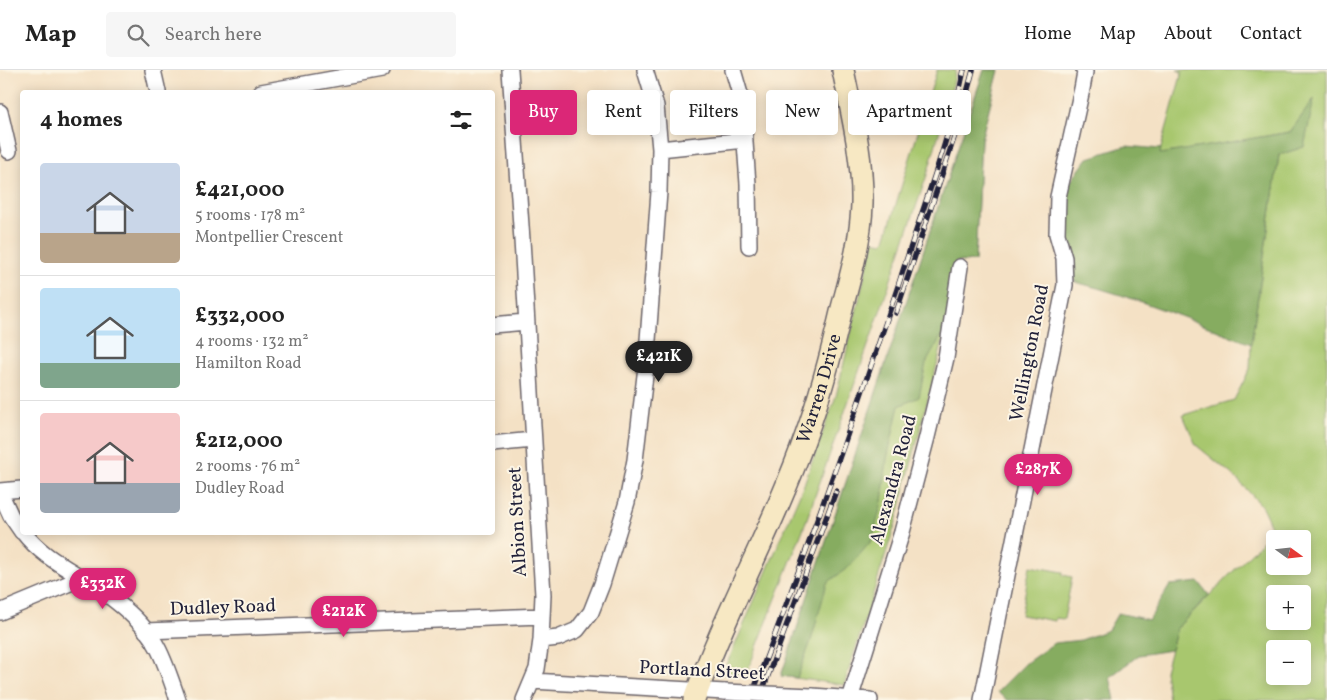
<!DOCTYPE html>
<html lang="en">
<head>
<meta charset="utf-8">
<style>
	:root { --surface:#fff; --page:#f6f6f6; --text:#222; --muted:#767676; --line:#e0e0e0; --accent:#db2777 }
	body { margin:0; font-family:Vollkorn,serif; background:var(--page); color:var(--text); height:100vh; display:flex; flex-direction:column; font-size:19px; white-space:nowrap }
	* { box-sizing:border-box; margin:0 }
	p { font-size:16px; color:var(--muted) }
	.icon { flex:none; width:28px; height:28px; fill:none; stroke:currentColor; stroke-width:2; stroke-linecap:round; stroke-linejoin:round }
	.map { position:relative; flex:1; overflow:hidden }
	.drawer { position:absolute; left:20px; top:20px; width:475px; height:445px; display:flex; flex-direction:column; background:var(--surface); border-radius:5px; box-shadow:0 2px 12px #0003 }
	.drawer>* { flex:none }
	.top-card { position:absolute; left:510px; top:20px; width:475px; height:45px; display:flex; gap:10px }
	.needle { width:32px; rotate:105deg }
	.controls { position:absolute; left:1266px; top:460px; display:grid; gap:10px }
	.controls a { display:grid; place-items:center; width:45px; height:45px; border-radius:5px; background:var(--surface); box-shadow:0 2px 12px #0003; font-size:25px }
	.price { position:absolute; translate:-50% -42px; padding:0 11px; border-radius:18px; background:var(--accent); color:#fff; font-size:16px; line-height:32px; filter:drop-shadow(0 1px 2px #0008) }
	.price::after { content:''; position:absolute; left:50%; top:30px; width:15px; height:11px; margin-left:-8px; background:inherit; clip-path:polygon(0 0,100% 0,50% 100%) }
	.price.active { background:#222; color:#fff }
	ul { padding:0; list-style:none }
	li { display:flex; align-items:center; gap:15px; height:125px; padding:0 20px }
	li+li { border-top:1px solid var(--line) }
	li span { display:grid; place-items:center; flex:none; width:140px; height:100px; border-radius:5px; color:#555 }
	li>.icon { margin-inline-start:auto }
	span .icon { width:60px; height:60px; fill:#fffc; stroke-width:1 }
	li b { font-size:21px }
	h2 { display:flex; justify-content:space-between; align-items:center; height:60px; padding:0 20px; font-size:21px }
	.chip { padding:0 18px; border-radius:5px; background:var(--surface); box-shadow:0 2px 12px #0003; font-size:18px; line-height:45px }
	.chip.active { background:var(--accent); color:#fff }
	header { display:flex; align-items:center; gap:30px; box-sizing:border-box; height:70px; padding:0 25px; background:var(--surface); border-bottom:1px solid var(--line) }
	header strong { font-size:24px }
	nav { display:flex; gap:28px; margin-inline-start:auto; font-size:18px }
	.search { width:350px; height:45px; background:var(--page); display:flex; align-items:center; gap:12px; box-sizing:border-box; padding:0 18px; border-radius:5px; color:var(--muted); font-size:19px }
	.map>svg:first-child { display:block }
	.green { fill:#a8c76e; stroke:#657454; fill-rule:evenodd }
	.forest { fill:#86ac61; stroke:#54674e }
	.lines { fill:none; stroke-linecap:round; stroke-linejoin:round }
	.street-casing { stroke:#6c656b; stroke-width:18 }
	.secondary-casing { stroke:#6c656b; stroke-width:24 }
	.street { stroke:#fff; stroke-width:15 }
	.secondary { stroke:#f7e8c3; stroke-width:21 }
	.rail-casing { stroke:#22223b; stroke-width:5.5 }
	.rail { stroke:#fcf5e5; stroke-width:4; stroke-dasharray:11; stroke-linecap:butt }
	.street-bridge-casing { stroke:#6c656b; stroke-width:18; stroke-linecap:butt }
	.street-bridge { stroke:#fff; stroke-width:15 }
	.labels { text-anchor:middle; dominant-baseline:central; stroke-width:4; stroke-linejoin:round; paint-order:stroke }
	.street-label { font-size:19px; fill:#22223b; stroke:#fcf5e5 }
</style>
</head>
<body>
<header>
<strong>Map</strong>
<div class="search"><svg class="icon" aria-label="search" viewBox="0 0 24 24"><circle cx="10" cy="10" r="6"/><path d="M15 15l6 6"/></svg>Search here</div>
<nav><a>Home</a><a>Map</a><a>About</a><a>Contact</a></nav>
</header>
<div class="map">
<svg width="1327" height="630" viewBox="0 0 1327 630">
	<rect width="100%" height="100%" fill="#fcf5e5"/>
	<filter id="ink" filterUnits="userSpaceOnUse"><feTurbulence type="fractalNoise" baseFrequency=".02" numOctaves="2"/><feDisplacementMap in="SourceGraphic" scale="10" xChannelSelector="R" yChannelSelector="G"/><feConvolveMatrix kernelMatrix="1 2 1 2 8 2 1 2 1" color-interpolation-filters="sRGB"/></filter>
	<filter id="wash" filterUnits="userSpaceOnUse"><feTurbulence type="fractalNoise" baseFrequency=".0096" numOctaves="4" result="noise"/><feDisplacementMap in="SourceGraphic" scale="20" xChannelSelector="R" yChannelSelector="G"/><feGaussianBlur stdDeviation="1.12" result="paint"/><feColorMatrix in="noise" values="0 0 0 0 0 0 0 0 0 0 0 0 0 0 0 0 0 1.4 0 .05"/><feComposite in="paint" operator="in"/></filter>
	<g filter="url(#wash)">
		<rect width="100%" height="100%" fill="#f4e1c5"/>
		<path class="green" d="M937,0H956L953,14L927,105L869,273L804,457L746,605L723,603L803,417L836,326L873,171L883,173L885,170Z
			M984,0H999L981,70L975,191L956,192L947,256L896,452L844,615L781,606Z
			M1177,0H1327V630H1169L1165,601L1177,558L1273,461L1262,436L1235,407L1196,375L1183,345L1234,330L1250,299L1251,274L1279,85L1314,30L1290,62L1159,85L1182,2ZM1275,469H1302V496H1275ZM1275,524H1302V551H1275ZM1275,579H1302V606H1275Z
			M1030,496L1063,502V505L1072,507L1064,549L1055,548V551L1021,545Z"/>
		<path class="forest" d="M984,0H999L981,70L975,191L956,192L947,256L926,293L919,327L899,336L887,389L882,432L872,470L850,496L827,513L811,571L797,608L781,606Z
			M1314,29L1304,77L1279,85L1251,274C1193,251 1136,227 1075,212L1066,171L1063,141L1070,112L1088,88L1126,76L1161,79L1160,84L1290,62Z
			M1199,512L1209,525L1177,558L1171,580L1139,585L1110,607L1115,630H1007L997,622L1026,593L1054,573L1081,570L1108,560L1118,543L1149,550L1170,515Z"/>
	</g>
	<g filter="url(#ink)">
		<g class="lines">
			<defs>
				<path id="street" d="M153,0L158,22
					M510,0L522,170L543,525L541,570L537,599L524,630
					M733,0L742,31L748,114L749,176
					M261,22L382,0
					M0,42L9,81
					M660,79L745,70
					M492,255L526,252
					M492,374L533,370
					M0,421L22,419
					M0,422L11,446L22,462
					M23,462C45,491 79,503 106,524C124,537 143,553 155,573C164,587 172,613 178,630
					M0,542L82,508
					M146,561L542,546
					M541,570L558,568L577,560L591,542L602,514L627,432L635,390L646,297L659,122L660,79L656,36L645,0
					M532,611L725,622
					M812,626L870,630
					M850,629L902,462L927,367L946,288L960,197
					M982,630L1065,215L1064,188L1057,164L1058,127L1082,19L1085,2L1084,0"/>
				<g id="secondary">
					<path id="s1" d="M694,630C726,540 774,456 806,365C821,324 832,281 842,238C851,204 861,170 862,134C863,89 852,44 843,0"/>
				</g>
			</defs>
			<use href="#street" class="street-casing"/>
			<use href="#secondary" class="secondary-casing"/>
			<use href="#street" class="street"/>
			<use href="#secondary" class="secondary"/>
			<defs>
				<path id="rail" d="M896,243L959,53L973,0
					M750,630C804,491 853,351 900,210C922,140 949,71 964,0
					M759,630L836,421"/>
			</defs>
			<use href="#rail" class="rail-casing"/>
			<use href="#rail" class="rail"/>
			<defs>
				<path id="street-bridge" d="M725,622L812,626"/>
			</defs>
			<use href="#street-bridge" class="street-bridge-casing"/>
			<use href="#street-bridge" class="street-bridge"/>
		</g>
	</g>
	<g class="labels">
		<g class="street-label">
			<text transform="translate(1030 283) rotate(-79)">Wellington Road</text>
			<text stroke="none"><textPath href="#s1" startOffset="336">Warren Drive</textPath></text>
			<text transform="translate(894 410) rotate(-75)">Alexandra Road</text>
			<text transform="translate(518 452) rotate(-93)">Albion Street</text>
			<text transform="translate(223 538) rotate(-2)">Dudley Road</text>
			<text transform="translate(702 601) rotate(3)">Portland Street</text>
		</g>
	</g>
</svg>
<div class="controls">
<a><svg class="needle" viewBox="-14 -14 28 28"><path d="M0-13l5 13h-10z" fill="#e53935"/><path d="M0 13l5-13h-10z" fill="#767676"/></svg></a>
<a>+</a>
<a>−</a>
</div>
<b class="price active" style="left:659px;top:313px">£421K</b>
<b class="price" style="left:1038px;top:426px">£287K</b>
<b class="price" style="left:103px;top:540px">£332K</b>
<b class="price" style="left:344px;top:568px">£212K</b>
<div class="top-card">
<a class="chip active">Buy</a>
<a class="chip">Rent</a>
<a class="chip">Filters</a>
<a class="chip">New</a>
<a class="chip">Apartment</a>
</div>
<section class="drawer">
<h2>4 homes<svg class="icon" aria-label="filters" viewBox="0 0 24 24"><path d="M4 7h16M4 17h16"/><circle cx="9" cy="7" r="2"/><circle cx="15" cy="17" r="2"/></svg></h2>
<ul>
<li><span style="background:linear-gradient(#c9d6e8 70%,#b9a48a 0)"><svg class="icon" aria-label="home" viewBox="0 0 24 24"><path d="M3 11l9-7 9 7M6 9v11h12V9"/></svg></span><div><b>£421,000</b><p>5 rooms · 178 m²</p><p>Montpellier Crescent</p></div></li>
<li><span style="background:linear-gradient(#bfe0f5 75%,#7fa58c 0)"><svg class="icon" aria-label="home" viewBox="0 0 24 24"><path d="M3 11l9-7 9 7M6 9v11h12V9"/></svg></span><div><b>£332,000</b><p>4 rooms · 132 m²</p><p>Hamilton Road</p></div></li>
<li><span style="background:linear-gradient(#f6c9c9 70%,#9aa5b1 0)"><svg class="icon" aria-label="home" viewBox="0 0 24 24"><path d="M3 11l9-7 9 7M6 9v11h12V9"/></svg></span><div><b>£212,000</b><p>2 rooms · 76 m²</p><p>Dudley Road</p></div></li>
</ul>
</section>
</div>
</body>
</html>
